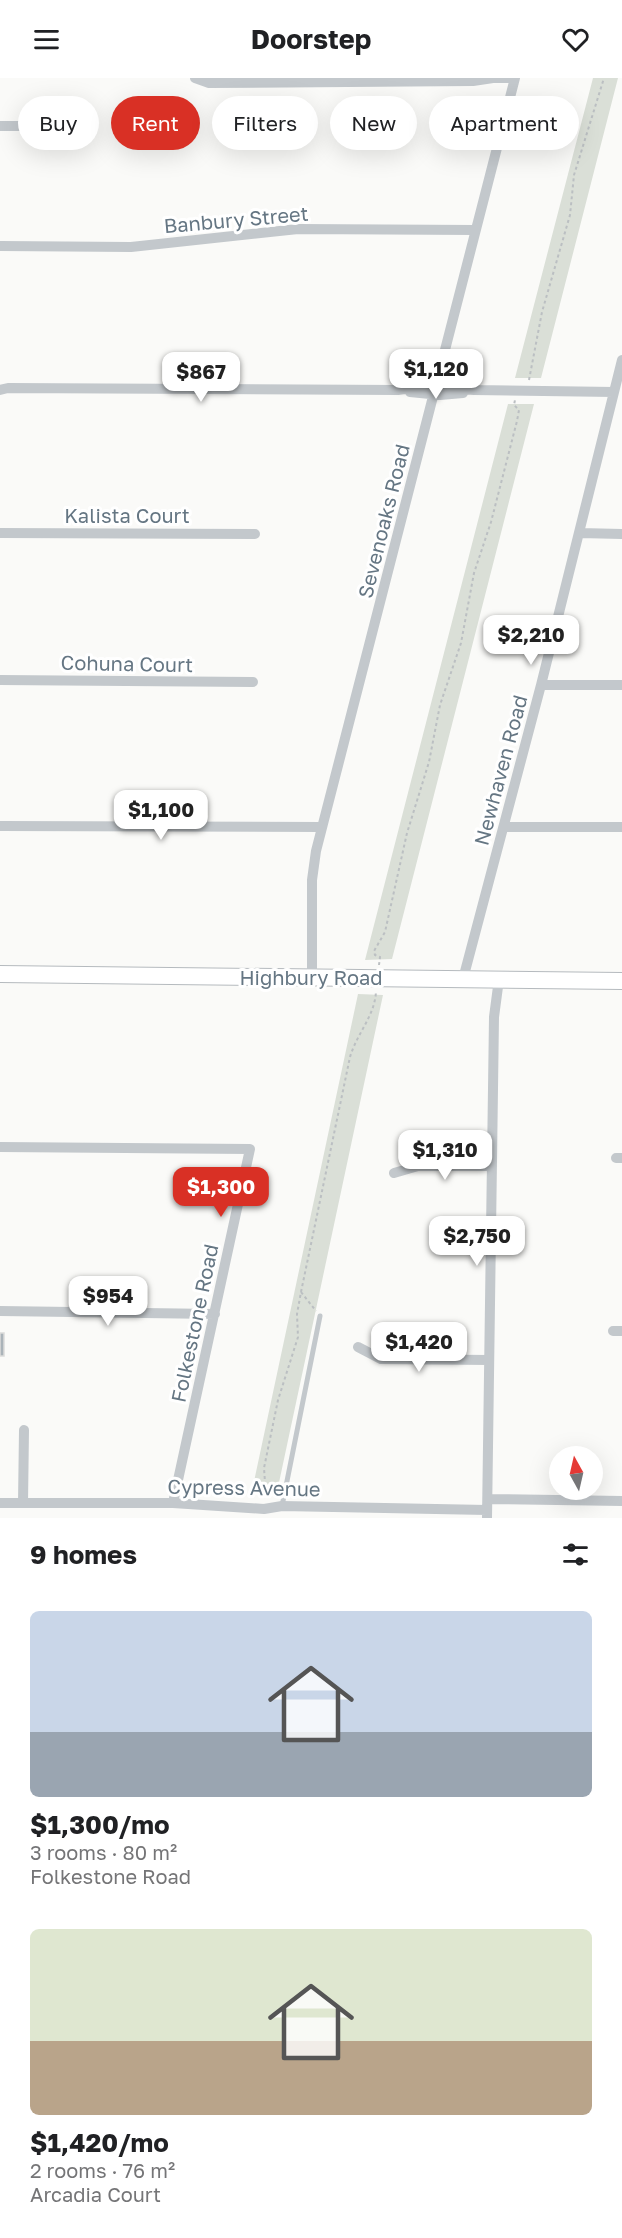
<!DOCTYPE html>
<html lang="en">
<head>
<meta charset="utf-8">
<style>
	:root { --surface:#fff; --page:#f2f2f2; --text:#202124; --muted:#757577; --accent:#d93025 }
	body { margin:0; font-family:"Golos Text",sans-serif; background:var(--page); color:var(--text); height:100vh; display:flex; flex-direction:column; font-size:22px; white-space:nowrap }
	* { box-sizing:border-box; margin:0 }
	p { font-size:20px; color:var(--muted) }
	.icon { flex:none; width:33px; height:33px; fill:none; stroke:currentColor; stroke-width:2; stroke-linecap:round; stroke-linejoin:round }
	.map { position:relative; height:1440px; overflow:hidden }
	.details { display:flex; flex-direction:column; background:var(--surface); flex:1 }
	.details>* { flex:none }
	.guide { position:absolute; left:18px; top:18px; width:586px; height:54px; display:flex; gap:12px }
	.needle { width:39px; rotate:352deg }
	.fabs { position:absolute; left:549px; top:1368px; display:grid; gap:12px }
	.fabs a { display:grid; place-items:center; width:54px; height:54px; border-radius:50%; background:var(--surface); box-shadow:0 6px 24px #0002; font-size:30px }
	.price { position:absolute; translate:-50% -51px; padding:0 14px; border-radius:12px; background:#fff; color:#222; font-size:20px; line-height:39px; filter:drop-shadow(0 2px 3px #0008) }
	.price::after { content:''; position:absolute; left:50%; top:36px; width:18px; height:14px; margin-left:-9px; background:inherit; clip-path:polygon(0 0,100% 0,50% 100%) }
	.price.on { background:var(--accent); color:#fff }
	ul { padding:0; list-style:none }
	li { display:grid; align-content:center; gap:12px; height:318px; padding:0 30px }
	li span { display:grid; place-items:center; height:186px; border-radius:9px; color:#555 }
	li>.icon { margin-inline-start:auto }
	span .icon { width:108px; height:108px; fill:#fffc; stroke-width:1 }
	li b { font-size:26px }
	h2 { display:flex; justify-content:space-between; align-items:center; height:72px; padding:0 30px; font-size:26px }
	.pill { padding:0 21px; border-radius:27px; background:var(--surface); box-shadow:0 6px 24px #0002; font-size:21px; line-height:54px }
	.pill.on { background:var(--accent); color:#fff }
	header { display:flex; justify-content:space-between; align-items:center; height:78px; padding:0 30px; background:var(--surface); font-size:27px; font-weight:700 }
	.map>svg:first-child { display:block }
	.green { fill:#dadfd7 }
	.building { fill:#aab3b9; stroke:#dcdcda; stroke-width:1.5 }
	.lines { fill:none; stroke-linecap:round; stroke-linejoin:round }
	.primary-casing { stroke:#b5babe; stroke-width:18 }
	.path { stroke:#bbbfc2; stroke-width:2; stroke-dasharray:3 3; stroke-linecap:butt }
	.lane { stroke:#c3c8cc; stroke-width:5 }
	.street { stroke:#c3c8cc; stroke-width:10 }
	.primary { stroke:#fff; stroke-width:16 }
	.labels { text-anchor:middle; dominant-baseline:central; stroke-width:6; stroke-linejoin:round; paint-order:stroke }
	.street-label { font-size:20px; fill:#657683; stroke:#fff }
</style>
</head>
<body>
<header><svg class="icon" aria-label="menu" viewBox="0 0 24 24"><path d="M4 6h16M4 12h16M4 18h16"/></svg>Doorstep<svg class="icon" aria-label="heart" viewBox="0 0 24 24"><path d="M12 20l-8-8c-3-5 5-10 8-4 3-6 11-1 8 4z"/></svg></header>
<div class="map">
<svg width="622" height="1440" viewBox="0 0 622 1440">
	<rect width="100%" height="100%" fill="#fafaf8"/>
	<path class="green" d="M593,0H618L541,300H515Z
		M508,326H534L392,881L365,882Z
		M358,916L383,917L277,1414L252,1413Z"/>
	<path class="building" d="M0,1255H4V1278H0Z"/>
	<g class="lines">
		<defs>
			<path id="primary" d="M0,896L622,903"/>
		</defs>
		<use href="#primary" class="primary-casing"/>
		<path class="path" d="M529,302L542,234L570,137L574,97L604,0
			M379,887L380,879L375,877L374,873L385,854L407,755L429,684L440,627L461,565L474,495L491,444L517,343L519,332L514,327L515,322
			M301,1214L316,1233
			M266,1419L264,1390L278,1322L298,1259L297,1236L301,1214L350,979C357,955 375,938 376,913"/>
		<path class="lane" d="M282,1428L320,1238"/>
		<path class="street" d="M195,0L209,5L473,3L493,0H515L316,773L312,802V899
			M0,48H56
			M0,168L131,169L298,151L475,152
			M0,312L8,310L398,312L425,308L474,312L614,314
			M410,314L440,317L463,315
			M0,455L255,456
			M580,455L622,456
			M0,602L253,604
			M541,607H622
			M0,748L322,749
			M504,749H622
			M463,901L541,607L622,282
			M0,1069L250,1071L173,1425
			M616,1080H622
			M394,1095L418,1088H492
			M0,1233L215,1236
			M613,1253H622
			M358,1269L381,1281L489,1282
			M488,1421L622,1423
			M0,1425H173L264,1431L282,1428L487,1432
			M23,1425L24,1352
			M487,1440L494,939L499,901"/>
		<use href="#primary" class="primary"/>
	</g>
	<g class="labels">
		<g class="street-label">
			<text transform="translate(236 141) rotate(-5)">Banbury Street</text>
			<text x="127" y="437">Kalista Court</text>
			<text transform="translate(383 443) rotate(-76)">Sevenoaks Road</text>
			<text transform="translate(127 585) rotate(1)">Cohuna Court</text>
			<text transform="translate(500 692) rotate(-75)">Newhaven Road</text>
			<text x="311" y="899">Highbury Road</text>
			<text transform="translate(194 1245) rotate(-78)">Folkestone Road</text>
			<text transform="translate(244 1409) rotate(1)">Cypress Avenue</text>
		</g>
	</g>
</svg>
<div class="fabs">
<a><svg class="needle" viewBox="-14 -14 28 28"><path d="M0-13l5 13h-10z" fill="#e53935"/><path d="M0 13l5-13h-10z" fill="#757577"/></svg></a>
</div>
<b class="price" style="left:436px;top:322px">$1,120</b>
<b class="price" style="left:201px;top:325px">$867</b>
<b class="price" style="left:531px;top:588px">$2,210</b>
<b class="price" style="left:161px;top:763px">$1,100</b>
<b class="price" style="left:445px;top:1103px">$1,310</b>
<b class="price on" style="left:221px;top:1140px">$1,300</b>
<b class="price" style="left:477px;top:1189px">$2,750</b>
<b class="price" style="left:108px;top:1249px">$954</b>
<b class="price" style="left:419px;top:1295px">$1,420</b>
<div class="guide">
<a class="pill">Buy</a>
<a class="pill on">Rent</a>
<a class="pill">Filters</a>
<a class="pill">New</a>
<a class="pill">Apartment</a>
</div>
</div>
<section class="details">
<h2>9 homes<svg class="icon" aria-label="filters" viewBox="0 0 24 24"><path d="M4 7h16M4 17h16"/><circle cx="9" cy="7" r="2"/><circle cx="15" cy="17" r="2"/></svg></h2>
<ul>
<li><span style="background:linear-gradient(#c9d6e8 65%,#9aa5b1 0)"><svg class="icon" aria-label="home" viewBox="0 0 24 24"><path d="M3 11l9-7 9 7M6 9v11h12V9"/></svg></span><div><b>$1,300/mo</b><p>3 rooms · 80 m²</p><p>Folkestone Road</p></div></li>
<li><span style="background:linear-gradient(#dfe7d0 60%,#b9a48a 0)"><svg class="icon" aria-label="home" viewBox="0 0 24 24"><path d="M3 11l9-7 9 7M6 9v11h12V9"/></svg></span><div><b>$1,420/mo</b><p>2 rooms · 76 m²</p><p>Arcadia Court</p></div></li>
</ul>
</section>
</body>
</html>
